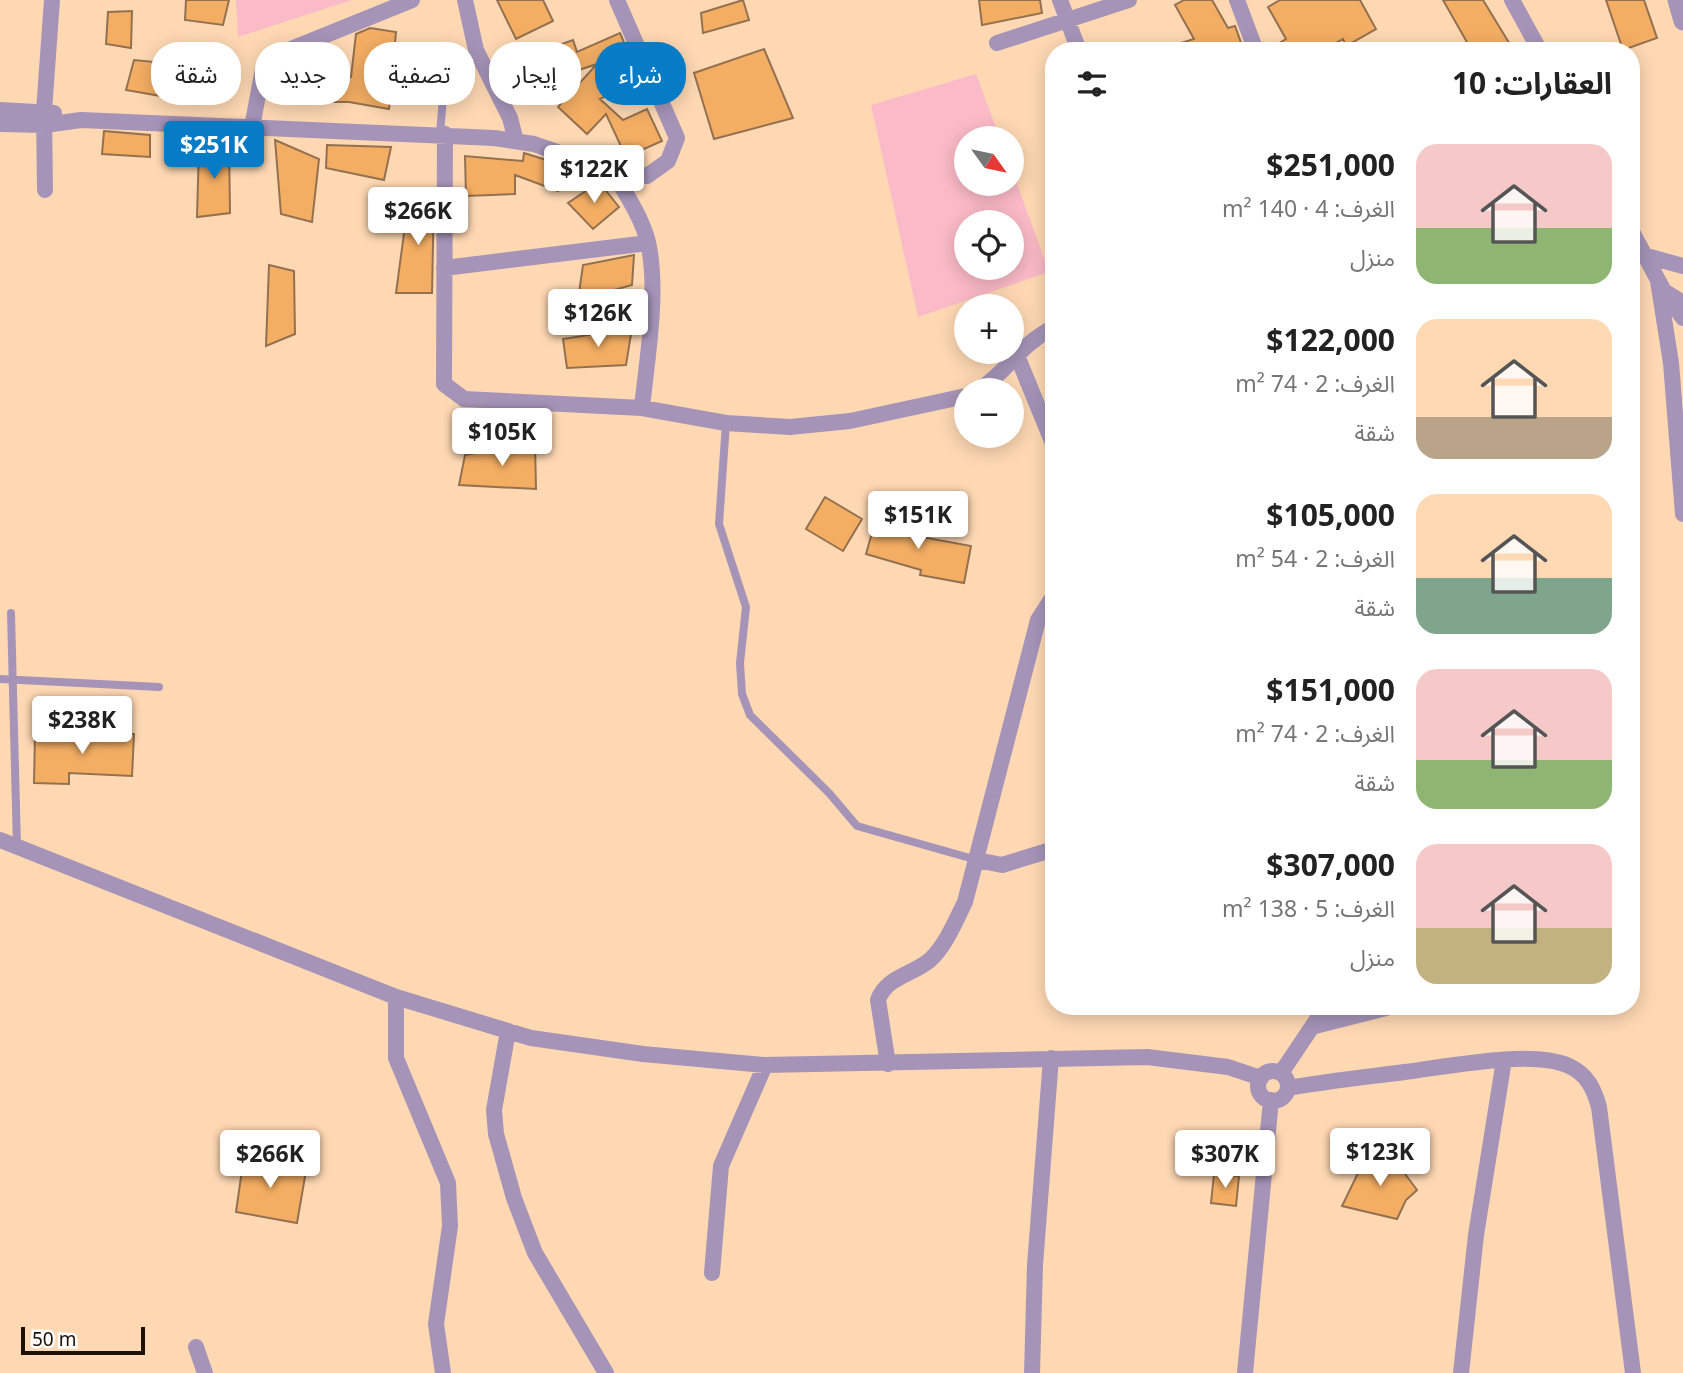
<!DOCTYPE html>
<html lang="ar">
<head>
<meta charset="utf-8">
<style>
	:root { --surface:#fff; --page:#f2f2f2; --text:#222; --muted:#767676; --accent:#077cc6 }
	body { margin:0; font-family:"Noto Sans","Noto Sans Arabic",sans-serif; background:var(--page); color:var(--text); direction:rtl; height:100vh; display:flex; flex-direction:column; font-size:26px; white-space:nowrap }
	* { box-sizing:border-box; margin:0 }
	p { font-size:23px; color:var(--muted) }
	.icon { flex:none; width:38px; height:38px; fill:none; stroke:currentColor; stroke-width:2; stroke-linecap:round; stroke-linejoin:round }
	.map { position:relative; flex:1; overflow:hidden; direction:ltr }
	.drawer { position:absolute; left:1045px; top:42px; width:595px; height:973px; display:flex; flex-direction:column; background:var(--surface); border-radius:28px; box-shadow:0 4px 18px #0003; direction:rtl }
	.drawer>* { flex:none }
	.top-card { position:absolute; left:21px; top:42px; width:665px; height:63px; direction:rtl; display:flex; gap:14px }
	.needle { width:46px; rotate:123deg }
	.buttons { position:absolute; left:954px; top:126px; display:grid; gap:14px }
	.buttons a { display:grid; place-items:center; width:70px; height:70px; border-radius:50%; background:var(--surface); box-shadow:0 4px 18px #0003; font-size:35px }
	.scale { position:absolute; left:21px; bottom:18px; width:124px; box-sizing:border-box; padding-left:7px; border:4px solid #1e1104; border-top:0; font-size:19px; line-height:24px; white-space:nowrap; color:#1e1104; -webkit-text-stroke:5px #fff; paint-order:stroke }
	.price { position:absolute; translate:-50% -60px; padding:0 16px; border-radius:7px; background:#fff; color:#222; font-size:23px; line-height:46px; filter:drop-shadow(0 2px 4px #0008) }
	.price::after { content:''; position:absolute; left:50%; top:42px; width:21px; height:16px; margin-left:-10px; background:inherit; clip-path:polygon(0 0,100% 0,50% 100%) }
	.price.selected { background:var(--accent); color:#fff }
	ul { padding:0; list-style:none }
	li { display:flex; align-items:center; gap:21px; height:175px; padding:0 28px }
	li span { display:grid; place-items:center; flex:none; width:196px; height:140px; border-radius:21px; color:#555 }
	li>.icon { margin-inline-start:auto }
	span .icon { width:84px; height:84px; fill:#fffc; stroke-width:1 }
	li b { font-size:30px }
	h2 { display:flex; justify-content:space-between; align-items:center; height:84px; padding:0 28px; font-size:30px }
	.chip { padding:0 24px; border-radius:28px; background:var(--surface); box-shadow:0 4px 18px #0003; font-size:24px; line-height:63px }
	.chip.selected { background:var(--accent); color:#fff }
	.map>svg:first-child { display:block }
	.green { fill:#fbbac7; fill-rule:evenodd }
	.building { fill:#f4ae64; stroke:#937150; stroke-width:2 }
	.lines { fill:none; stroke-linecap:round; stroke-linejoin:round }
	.service { stroke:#a594b8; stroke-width:8 }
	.minor { stroke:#a594b8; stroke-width:16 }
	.tertiary { stroke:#a594b8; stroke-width:19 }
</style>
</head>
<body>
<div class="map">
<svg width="1683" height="1373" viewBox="0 0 1683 1373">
	<rect width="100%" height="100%" fill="#fed8b3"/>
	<path class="green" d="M236,0H352L238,37Z
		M976,74L1000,138H966V184H1012V170L1049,272L918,317L871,105ZM966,222H1012V268H966Z"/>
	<path class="building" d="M186,0H229L223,25L185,20Z
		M497,0H543L553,21L516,39Z
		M743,0L749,20L703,33L701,13Z
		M979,0H1040L1042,13L982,25Z
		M1184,0H1212L1228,28L1235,26L1244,51H1166L1165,48L1194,39L1175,5Z
		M1280,0H1360L1376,29L1346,46L1343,39L1322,51H1266L1286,39L1268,7Z
		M1443,0H1483L1514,51H1472Z
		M1606,0H1644L1657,38L1623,50Z
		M132,11L131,48L106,44L108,12Z
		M370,28L396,32L389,109L349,102H275L271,82L276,70L351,77L356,34Z
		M620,33L640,80L600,99L623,120L647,109L662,141L626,157L606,114L587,134L558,107L597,64L537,84L528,56L573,40L577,52Z
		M764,49L793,118L714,139L694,73Z
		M234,53L229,90H172V98L126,90L134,60L185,65L184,57Z
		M104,131L150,135V157L102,154Z
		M275,140L319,159L312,222L281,214Z
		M229,144L230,213L197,217L199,146Z
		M327,145L391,147L384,180L326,168Z
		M524,153L572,168L558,191L515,175V194L466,196L465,156L523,161Z
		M599,182L619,207L593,229L568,203Z
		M434,195L432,293H396L409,196Z
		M634,255L632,285L578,300L583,265Z
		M269,265L294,271L295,334L266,346Z
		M632,328L626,365L567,368L563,339Z
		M535,442L536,489L459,485L465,455Z
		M825,497L862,519L843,551L806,529Z
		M877,515L914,526L911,535L971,546L964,583L920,575L921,570L866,554Z
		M84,732L134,734L132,776L69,773V784L34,783L35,734L84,736Z
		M1386,1148L1417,1190L1406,1200L1397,1219L1342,1206L1360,1169Z
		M244,1156L306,1171L297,1223L236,1212Z
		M1214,1174L1239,1176L1236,1206L1211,1203Z"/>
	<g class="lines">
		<path class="service" d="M440,134L447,48
			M726,423L719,524L746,607L740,663L742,694L750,715L829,793L857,826L977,860
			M11,613L17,847
			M0,679L159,687"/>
		<path class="minor" d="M465,0L476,50L510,118L516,141
			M1060,0L1079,51
			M1237,0L1256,51
			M1512,0L1540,51
			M997,43L1129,0
			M0,110L54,113
			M0,124L45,125L81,120L494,138L534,144L612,171L647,176L668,161L677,138L617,0
			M252,127L263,69L274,56L412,0
			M445,134L444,384L464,399L642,408L726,423L790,427L850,421L966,396
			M612,171C626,194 641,216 648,242C659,292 647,358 642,408
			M45,190L44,111L52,0
			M1631,230L1664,291L1683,303
			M1643,255L1683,266
			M444,268L648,243
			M1658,281L1671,363L1683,514
			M1667,296L1683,318
			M1016,353L1054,446
			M979,390C1010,369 1018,346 1054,327
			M0,840L396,997L531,1038L643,1054L765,1065L1147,1057L1228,1067L1261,1078
			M977,860L1002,865L1054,849
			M396,997V1058L448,1183L450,1226L436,1324L443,1373
			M1315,1026L1394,1006
			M508,1031L494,1110L496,1134L514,1198L535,1253L606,1373
			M888,1064L878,1000C886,977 912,975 930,960C946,945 955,922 965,902L1038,620L1054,595
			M1258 1086a15 15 0 1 1 30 0a15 15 0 1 1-30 0Z
			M1281,1073L1326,1006
			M1288,1088C1327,1081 1366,1077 1405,1072C1446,1067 1531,1049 1569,1066C1587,1074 1594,1089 1599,1107L1633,1373
			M712,1273L721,1166L765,1065
			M196,1347L205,1373
			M1032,1373L1035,1265L1051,1058
			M1245,1373L1271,1100
			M1461,1373L1476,1235L1504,1060"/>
		<path class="tertiary" d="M1677,0L1683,21"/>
	</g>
</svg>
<div class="buttons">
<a><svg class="needle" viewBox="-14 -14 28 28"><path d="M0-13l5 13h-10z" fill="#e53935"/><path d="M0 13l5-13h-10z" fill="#767676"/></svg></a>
<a><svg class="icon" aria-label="locate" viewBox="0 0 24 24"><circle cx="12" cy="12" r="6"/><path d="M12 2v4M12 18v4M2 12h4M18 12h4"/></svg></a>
<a>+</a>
<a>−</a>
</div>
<div class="scale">50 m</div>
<b class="price selected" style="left:214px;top:181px">$251K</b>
<b class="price" style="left:594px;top:205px">$122K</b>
<b class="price" style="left:418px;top:247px">$266K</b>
<b class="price" style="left:598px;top:349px">$126K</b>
<b class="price" style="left:502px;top:468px">$105K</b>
<b class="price" style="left:918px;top:551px">$151K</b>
<b class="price" style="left:82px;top:756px">$238K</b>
<b class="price" style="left:1380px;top:1188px">$123K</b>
<b class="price" style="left:270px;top:1190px">$266K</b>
<b class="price" style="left:1225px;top:1190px">$307K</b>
<div class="top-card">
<a class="chip selected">شراء</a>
<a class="chip">إيجار</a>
<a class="chip">تصفية</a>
<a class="chip">جديد</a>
<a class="chip">شقة</a>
</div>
<section class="drawer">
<h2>العقارات: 10<svg class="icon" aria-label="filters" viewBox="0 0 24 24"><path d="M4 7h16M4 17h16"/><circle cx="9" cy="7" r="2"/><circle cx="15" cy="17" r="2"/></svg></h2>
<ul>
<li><span style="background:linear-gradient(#f6c9c9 60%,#8fb573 0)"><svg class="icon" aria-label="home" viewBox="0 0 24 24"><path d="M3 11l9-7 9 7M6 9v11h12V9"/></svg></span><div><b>$251,000</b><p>الغرف: 4 · 140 m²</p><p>منزل</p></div></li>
<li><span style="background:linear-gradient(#ffd9b3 70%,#b9a48a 0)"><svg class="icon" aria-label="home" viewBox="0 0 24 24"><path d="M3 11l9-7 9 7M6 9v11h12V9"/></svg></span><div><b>$122,000</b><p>الغرف: 2 · 74 m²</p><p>شقة</p></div></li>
<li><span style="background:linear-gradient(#ffd9b3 60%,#7fa58c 0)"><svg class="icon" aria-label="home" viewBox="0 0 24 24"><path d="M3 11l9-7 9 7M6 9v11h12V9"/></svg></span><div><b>$105,000</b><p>الغرف: 2 · 54 m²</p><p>شقة</p></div></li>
<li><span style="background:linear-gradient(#f6c9c9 65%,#8fb573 0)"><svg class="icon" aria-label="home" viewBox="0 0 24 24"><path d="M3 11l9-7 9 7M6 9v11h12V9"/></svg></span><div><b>$151,000</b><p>الغرف: 2 · 74 m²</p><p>شقة</p></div></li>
<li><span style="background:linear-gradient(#f6c9c9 60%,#c2b280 0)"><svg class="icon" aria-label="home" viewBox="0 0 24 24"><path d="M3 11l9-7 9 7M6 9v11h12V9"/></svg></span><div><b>$307,000</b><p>الغرف: 5 · 138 m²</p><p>منزل</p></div></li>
</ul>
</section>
</div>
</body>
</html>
